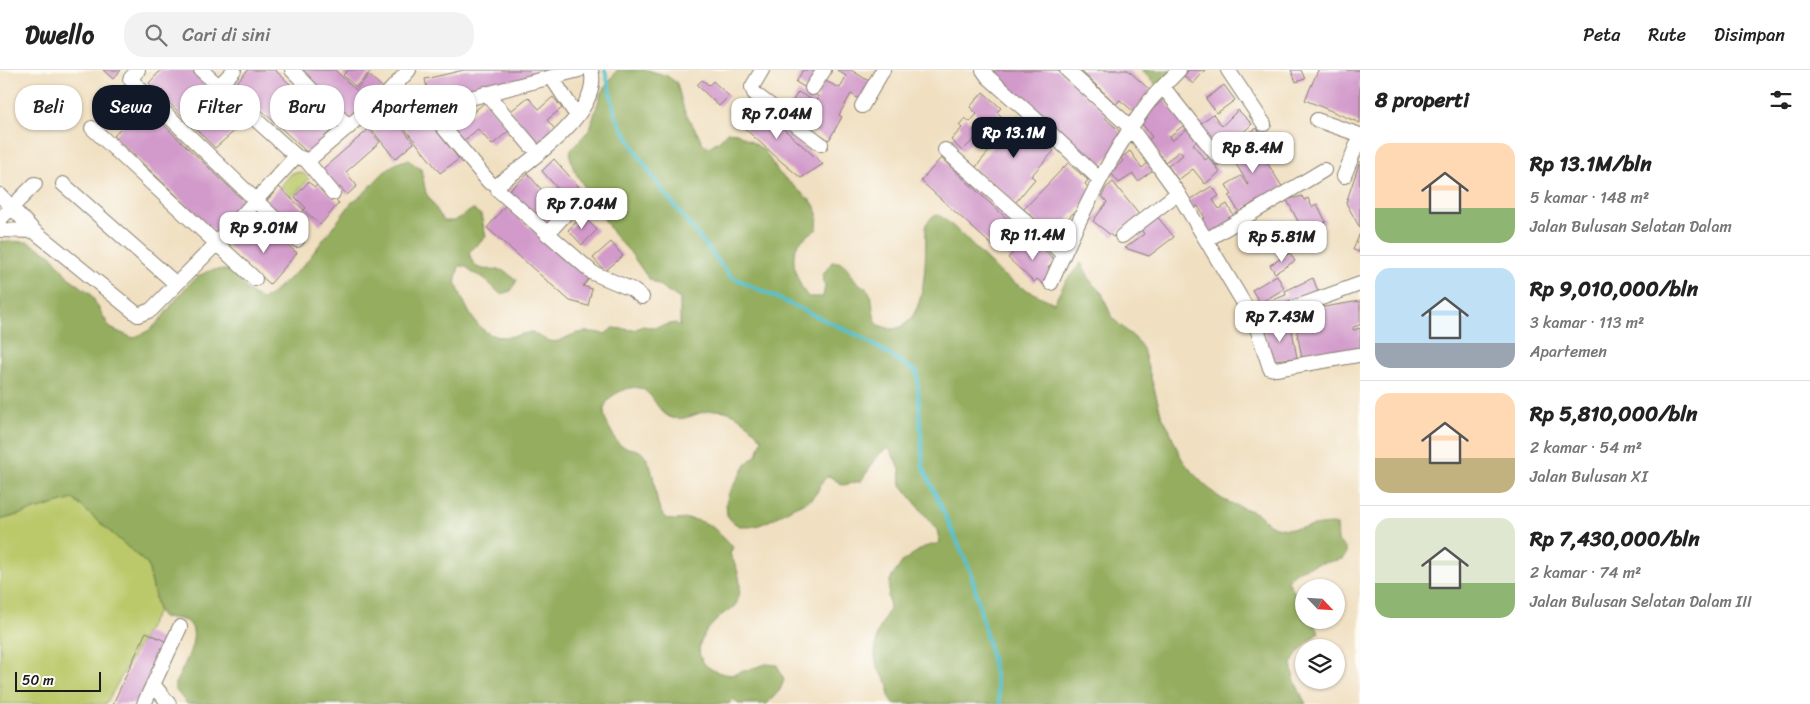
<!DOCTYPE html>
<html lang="id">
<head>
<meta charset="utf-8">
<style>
	:root { --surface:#fff; --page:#f2f2f2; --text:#222; --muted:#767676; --line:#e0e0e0; --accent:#111827 }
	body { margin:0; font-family:Sriracha,sans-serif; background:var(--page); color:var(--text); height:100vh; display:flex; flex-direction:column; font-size:19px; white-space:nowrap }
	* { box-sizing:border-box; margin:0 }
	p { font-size:16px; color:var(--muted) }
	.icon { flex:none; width:28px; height:28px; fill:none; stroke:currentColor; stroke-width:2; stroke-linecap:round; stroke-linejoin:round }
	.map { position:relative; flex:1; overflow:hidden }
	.details { display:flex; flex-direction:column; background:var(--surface); width:450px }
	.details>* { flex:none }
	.banner { position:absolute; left:15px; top:15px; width:475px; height:45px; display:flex; gap:10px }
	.needle { width:32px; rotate:115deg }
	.buttons { position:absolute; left:1295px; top:509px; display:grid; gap:10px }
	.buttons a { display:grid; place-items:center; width:50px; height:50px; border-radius:50%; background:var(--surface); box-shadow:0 1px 4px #0004; font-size:25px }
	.scale { position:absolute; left:15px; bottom:12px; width:86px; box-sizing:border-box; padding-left:5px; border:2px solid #1c1c1c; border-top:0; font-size:14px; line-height:18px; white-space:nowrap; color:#1c1c1c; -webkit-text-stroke:4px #fdfcf7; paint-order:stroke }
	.price { position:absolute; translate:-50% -42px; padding:0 11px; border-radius:10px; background:#fff; color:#222; font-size:16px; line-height:32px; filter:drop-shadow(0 1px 2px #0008) }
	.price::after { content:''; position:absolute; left:50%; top:30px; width:15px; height:11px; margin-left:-8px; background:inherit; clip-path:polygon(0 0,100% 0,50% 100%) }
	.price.on { background:var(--accent); color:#fff }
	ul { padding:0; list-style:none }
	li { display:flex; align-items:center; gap:15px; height:125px; padding:0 15px }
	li+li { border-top:1px solid var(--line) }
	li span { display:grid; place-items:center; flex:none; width:140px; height:100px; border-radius:15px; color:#555 }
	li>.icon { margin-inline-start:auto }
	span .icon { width:60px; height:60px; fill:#fffc; stroke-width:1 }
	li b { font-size:21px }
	h2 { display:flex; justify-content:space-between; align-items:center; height:60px; padding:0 15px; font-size:21px }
	.pill { padding:0 18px; border-radius:20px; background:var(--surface); box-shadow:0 1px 4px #0004; font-size:18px; line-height:45px }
	.pill.on { background:var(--accent); color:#fff }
	header { display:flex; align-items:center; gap:30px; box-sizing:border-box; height:70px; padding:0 25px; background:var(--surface); border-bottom:1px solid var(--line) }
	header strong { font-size:24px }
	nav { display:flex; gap:28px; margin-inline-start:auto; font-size:18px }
	.search { width:350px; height:45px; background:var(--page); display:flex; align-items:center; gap:12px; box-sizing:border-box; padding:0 18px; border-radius:20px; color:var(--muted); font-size:19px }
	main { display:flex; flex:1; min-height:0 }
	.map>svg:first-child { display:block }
	.green { fill:#bbc96b; stroke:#6c7244 }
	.forest { fill:#94ad5f; stroke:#58643e }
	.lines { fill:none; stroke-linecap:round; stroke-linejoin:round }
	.stream { stroke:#54c1cd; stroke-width:4 }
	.building { fill:#d29aca }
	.minor-casing { stroke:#867e6e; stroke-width:16 }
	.minor { stroke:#fff; stroke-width:14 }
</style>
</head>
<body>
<header>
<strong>Dwello</strong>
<div class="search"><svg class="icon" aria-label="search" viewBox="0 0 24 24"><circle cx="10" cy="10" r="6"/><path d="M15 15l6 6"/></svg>Cari di sini</div>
<nav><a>Peta</a><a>Rute</a><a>Disimpan</a></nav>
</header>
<main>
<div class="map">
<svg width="1360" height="634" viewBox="0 0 1360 634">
	<rect width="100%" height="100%" fill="#fdfcf7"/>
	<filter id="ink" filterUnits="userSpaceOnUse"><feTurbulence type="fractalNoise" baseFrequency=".02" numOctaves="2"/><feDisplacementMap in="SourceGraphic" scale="10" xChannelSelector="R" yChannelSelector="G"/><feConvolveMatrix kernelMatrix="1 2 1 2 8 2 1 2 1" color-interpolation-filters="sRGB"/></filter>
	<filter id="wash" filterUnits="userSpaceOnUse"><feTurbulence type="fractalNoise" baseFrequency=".0096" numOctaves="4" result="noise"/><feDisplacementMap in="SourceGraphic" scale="20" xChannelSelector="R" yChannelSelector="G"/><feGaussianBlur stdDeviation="1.12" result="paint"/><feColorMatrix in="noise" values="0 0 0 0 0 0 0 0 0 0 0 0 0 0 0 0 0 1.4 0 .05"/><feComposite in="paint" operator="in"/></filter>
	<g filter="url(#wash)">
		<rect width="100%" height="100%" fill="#f0dfc0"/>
		<path class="green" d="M302,102L309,109L292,127L281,116L292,103Z
			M73,429L148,495L158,541L106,634H0V450Z"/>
		<path class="forest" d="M617,0H648L667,6L677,13L684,40L704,75L709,77L720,70L727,62L737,63L763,79L779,103L813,133L818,143L817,159C811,163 803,168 798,174C788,189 798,214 808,227H823L825,216L822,206L832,192C847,190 849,203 857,212C861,216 867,217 869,222C875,231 870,242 878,255C882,256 889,259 893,259C930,255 925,180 926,154L933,146L939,145C963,162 980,186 1003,205C1018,217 1038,225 1054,233L1066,211L1081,193L1092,213L1102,223L1112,248L1137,270L1143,279L1162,347C1172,360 1174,375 1182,389C1189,400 1214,426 1226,431C1236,436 1248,439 1258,444C1264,448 1268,455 1276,457C1294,463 1326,451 1337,455L1338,471L1346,479V485L1342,489C1327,493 1294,495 1288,511L1304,538V550H1312L1319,562C1286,592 1285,593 1306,634H893L889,626V615L877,597L875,586L877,564L890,537L888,527L890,510L903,491L924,477L940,473L937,460L901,415L900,399L889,378L880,383L861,411L843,415L829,406C820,410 820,421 813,427C807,433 799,434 792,438C774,448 743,471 727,445L726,433L729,423L748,392L757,385L762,369C741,347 729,333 697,344C689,347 681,350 672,348C656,343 654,321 639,318C632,316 623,320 617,323C600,333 602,346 611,361C614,366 616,373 622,376C631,380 638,377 645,386C658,404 652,430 664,447C674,453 682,448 691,449C715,453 718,464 733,477L730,484C738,499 744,515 737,532C734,539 728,540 723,544C711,555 692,573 702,590C706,599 721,604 731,605L766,594L777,595L784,610L780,620L767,634H738L734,629L729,634H187L175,619V614C181,600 208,557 183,550C177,548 169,548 163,547L158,541L148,495L73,429L0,450V171L28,172L51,185L68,207L90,223L110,258L133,268C139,265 148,262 153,257C174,238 194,190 229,201C243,206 241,223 263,229L268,227L303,196L353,131C373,120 383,93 408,90L421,99L426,123L444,151H454L473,139L481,145L486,167L469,182C475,207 489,196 504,201C508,203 513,208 517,210L511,221L500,224L484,208L471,202L466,196H459L455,212C466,234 475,268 505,267C514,267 524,263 532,262C562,282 558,265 585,262C591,261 599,263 605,264L613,258L634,260L643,256L653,258L675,253L680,256V229L648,208L630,182L614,165L574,100L570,86L571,80L590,59L601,23Z
			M1141,0H1171L1158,17Z"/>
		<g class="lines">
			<path class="stream" d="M605,0L616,47L640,88L663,121L730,206L861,267L917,302L923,397L971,502L993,593L1000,634"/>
		</g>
		<g id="blocks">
			<path class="building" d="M103,0H121L113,9Z
				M161,0H192L245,52L215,78L149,13Z
				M248,0H275L335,56L309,84L234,15Z
				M298,0H335L356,20L369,5L383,18L352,51Z
				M348,0H372L356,17L343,5Z
				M464,0H567L447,29L446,25L429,29L425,9Z
				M803,0H813L819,4L809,20L796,12Z
				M837,0H851L872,13L862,31L851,24L839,45L842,47L829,70L785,44L798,22L816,32L819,27L813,23L825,11L840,18L846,6Z
				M996,0H1058L1108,45L1105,48L1124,65L1114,81L1098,99L993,3Z
				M1080,0H1128L1152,22L1134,42L1120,30L1116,34Z
				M1189,0H1205L1193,14L1184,6Z
				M1291,0H1301L1305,9L1296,12Z
				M1318,0H1360V53L1305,30Z
				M702,10L709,15L713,11L729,26L719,36L697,15Z
				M1224,15L1235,30L1217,43L1206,29Z
				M127,20L246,133L217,164L114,66L129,49L113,34Z
				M983,22L1001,38L997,42L1002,47L995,55L990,50L988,52L986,50L978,59L982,62L962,81L951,70L962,58L959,55L965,48L970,52L977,44L970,37Z
				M528,27L539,39L553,27L562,38L547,50L559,64L541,78L511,41Z
				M750,29L769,46L823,94L801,108L783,93L733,48Z
				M1164,29L1184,55L1169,67L1172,71L1187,59L1197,71L1193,74L1205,90L1209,87L1220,102L1205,114L1193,99L1178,110L1168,96L1183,85L1180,81L1165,92L1148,70L1152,67L1140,51Z
				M390,32L402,46L397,51L414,73L395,89L366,52Z
				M485,32L510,60L492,75L478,59L461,73L447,57L464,43L468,47Z
				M420,40L459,89L440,103L402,55Z
				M1238,40L1252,54L1234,71L1227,64L1232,71L1218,81L1199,55L1213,44L1222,56Z
				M1016,47L1054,81L1031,106L1035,109L1015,133L975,98L995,74L994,73L997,69L993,66L1001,56L1005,60Z
				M1257,58L1266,73L1258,78L1283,118L1260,133L1258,130L1239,142L1229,126L1232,125L1226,115L1241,106L1247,115L1248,114L1236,94L1244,89L1236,76L1243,72L1241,68Z
				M369,59L380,72L346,102L357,116L347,125L340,117L335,121L319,102Z
				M1130,81L1142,98L1148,93L1153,100L1138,111L1133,104L1119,113L1111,103L1123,91L1121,88Z
				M941,88L1015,156L995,178L921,111Z
				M554,89L579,117L566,128L542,101Z
				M1360,91V158L1346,133Z
				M1068,93L1088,110L1085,114L1092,121L1075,144L1073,143L1067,150L1074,155L1059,172L1023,140Z
				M528,104L546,125L555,118L570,136L543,158L507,122Z
				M308,112L315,117L318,114L339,133L320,155L304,140L306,138L295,127Z
				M1113,112L1141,147L1125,155L1113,167L1093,151L1107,132L1102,126L1106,118Z
				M1212,116L1219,126L1213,130L1219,139L1227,134L1236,150L1211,166L1201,150L1205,148L1198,136L1193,139L1188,131Z
				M279,117L304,140L290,156L265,133Z
				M1302,126L1304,130L1308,128L1312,137L1317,134L1326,152L1304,163L1287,130Z
				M505,136L589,209L583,216L592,219L588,236L570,231L487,158Z
				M1156,145L1174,167L1149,186L1125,178L1144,164L1140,158Z
				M583,146L597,160L582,175L568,160Z
				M269,159L297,183L270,214L228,176L242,160L257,173Z
				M1360,163V182L1353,180Z
				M1029,166L1055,190L1048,197L1054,202L1043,214L1037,209L1034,212L1008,188Z
				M611,172L623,186L605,201L593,188Z
				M1290,183L1295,191L1275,203L1270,195Z
				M1277,205L1284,219L1260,233L1252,220Z
				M1313,208L1320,227L1261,249L1256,236L1286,225L1285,221Z
				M1360,231V255L1353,257V260L1360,258V278L1302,289L1295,251L1301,250L1300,241Z
				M1291,254L1297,288L1269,290L1264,258Z
				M146,562L167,572L139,634H113Z"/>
		</g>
	</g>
	<g filter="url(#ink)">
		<use href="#blocks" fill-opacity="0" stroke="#867e6e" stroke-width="1"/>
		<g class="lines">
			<defs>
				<path id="minor" d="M138,0L130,9L297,170
					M201,0L296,86
					M292,0L349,57
					M591,0C603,42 529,91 500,113L498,120L593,203L631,219L642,227
					M762,0L752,17L754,23L821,74
					M983,0L988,7L1040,53L1099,109
					M1067,0L1131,58L1178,123L1255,252L1270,298L1276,299L1358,285
					M1228,0L1264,54
					M552,8L573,40
					M219,16L234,0
					M1163,17L1219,88
					M812,18L824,0
					M389,22L409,0
					M486,23L531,76
					M422,32L489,112
					M862,36L883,0
					M1317,50L1360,65
					M92,58L255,209
					M945,80L1063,184
					M306,90L333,123
					M1344,106L1360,67
					M63,114L175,213
					M0,125L34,161L138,245L151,240L217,173L296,86L306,90L310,89L389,22L422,32L451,33L579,0
					M0,149L35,114
					M0,160L34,161
					M547,164L571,138
					M1122,166L1178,123
					M1208,169L1324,100
					M1051,213C1078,151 1106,91 1145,37C1155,23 1168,12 1179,0
					M1255,252L1360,214
					M153,614L169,634
					M144,634L180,557"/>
			</defs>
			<use href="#minor" class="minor-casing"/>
			<use href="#minor" class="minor"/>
		</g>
	</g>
</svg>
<div class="buttons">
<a><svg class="needle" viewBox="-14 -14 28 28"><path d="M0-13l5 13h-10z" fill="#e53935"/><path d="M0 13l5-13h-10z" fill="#767676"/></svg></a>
<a><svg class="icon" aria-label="layers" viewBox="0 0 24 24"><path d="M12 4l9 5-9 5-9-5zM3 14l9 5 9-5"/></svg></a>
</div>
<div class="scale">50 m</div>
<b class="price" style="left:777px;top:70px">Rp 7.04M</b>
<b class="price on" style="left:1014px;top:89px">Rp 13.1M</b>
<b class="price" style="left:1253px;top:104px">Rp 8.4M</b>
<b class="price" style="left:582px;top:160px">Rp 7.04M</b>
<b class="price" style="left:264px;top:184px">Rp 9.01M</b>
<b class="price" style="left:1033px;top:191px">Rp 11.4M</b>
<b class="price" style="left:1282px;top:193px">Rp 5.81M</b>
<b class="price" style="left:1280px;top:273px">Rp 7.43M</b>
<div class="banner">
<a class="pill">Beli</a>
<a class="pill on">Sewa</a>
<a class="pill">Filter</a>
<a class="pill">Baru</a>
<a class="pill">Apartemen</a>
</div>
</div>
<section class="details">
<h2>8 properti<svg class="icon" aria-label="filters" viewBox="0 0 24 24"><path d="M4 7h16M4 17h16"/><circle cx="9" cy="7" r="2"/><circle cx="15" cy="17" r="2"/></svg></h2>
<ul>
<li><span style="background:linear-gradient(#ffd9b3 65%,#8fb573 0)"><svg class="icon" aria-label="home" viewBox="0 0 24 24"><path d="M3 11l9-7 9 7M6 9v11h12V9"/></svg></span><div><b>Rp 13.1M/bln</b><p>5 kamar · 148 m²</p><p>Jalan Bulusan Selatan Dalam</p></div></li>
<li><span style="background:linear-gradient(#bfe0f5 75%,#9aa5b1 0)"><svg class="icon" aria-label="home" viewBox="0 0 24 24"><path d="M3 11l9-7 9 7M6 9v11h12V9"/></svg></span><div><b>Rp 9,010,000/bln</b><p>3 kamar · 113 m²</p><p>Apartemen</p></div></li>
<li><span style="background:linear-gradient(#ffd9b3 65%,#c2b280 0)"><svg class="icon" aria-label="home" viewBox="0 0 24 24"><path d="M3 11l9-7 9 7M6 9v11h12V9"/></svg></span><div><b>Rp 5,810,000/bln</b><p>2 kamar · 54 m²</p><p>Jalan Bulusan XI</p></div></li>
<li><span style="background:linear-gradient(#dfe7d0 65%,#8fb573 0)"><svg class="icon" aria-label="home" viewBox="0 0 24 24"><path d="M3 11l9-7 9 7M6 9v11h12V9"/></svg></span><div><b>Rp 7,430,000/bln</b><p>2 kamar · 74 m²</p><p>Jalan Bulusan Selatan Dalam III</p></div></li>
</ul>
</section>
</main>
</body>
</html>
